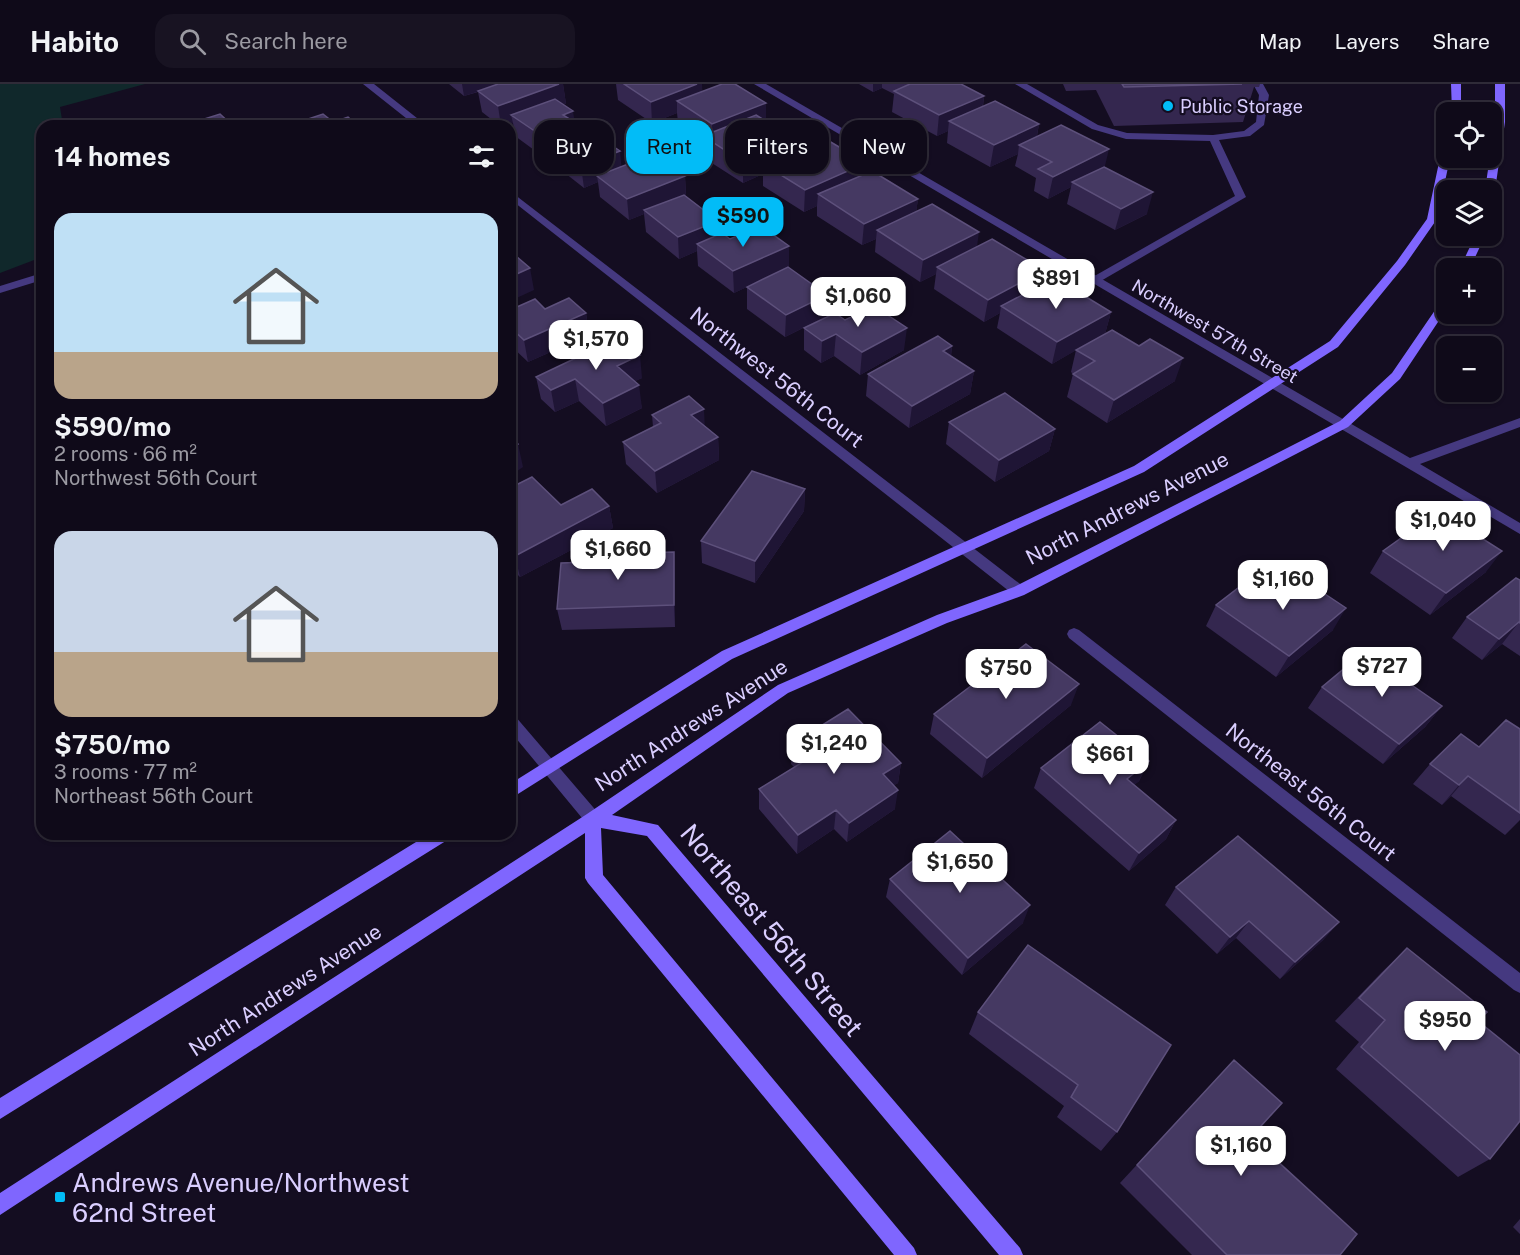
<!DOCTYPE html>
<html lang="en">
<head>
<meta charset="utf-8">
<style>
	:root { --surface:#0f0a19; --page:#181322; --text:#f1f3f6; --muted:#9b9aa2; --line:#2f2b38; --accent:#02bcf7 }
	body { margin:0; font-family:"Public Sans",sans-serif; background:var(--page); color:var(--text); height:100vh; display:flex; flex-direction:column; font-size:22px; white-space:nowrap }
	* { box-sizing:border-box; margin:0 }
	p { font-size:20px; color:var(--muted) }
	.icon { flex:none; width:33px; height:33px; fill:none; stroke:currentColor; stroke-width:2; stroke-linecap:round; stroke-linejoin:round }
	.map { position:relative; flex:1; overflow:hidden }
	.panel { position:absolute; left:36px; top:36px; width:480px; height:720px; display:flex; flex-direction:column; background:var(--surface); border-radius:18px; box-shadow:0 2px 4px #0004,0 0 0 2px var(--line) }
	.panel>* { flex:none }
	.top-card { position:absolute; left:534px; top:36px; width:570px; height:54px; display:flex; gap:12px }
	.controls { position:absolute; left:1436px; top:18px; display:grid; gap:12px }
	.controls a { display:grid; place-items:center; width:66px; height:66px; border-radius:12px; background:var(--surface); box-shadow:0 2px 4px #0004,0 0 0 2px var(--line); font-size:30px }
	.price { position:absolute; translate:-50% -51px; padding:0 14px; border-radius:12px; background:#fff; color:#222; font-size:20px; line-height:39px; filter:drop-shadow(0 2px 3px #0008) }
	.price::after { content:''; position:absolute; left:50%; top:36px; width:18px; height:14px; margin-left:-9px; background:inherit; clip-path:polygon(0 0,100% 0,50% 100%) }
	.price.active { background:var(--accent); color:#111 }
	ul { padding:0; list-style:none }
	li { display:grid; align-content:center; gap:12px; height:318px; padding:0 18px }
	li span { display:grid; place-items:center; height:186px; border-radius:18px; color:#555 }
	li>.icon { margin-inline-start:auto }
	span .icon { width:108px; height:108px; fill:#fffc; stroke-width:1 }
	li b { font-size:26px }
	h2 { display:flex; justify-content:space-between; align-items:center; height:72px; padding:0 18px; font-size:26px }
	.tag { padding:0 21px; border-radius:18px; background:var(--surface); box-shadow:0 2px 4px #0004,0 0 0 2px var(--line); font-size:21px; line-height:54px }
	.tag.active { background:var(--accent); color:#111 }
	header { display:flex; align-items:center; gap:36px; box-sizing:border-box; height:84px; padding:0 30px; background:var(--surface); border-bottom:2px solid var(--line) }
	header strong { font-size:28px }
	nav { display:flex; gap:33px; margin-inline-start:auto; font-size:21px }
	.search { width:420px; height:54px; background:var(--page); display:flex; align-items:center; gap:15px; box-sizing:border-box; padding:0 21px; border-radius:18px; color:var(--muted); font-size:22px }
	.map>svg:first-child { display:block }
	.green { fill:#10282b }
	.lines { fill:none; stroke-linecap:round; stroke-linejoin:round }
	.lane { fill:#453980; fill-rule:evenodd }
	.street { fill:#453980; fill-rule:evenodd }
	.secondary { fill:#7f66fe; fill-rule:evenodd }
	.wall { fill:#34274f }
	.shaded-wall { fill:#1f1535 }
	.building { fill:#453962; stroke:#5d507b; stroke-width:1.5 }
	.poi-dot { fill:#02bcf7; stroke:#140d21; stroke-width:2 }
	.labels { text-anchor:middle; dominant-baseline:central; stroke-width:4.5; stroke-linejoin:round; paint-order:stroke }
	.far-poi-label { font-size:18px; fill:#daceff; stroke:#140d21; text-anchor:start }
	.far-street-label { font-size:18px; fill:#daceff; stroke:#140d21 }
	.street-label { font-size:21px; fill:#daceff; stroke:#140d21 }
	.near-street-label { font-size:26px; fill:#daceff; stroke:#140d21 }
	.near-poi-label { font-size:26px; fill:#daceff; stroke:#140d21; text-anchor:start }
</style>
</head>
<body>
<header>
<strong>Habito</strong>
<div class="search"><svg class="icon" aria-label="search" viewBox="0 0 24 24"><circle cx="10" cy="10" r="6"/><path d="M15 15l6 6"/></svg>Search here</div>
<nav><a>Map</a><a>Layers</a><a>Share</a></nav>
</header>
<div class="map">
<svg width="1520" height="1171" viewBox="0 0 1520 1171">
	<rect width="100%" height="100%" fill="#140d21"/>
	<path class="green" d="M0,0H145L60,23L63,42H42V173L0,189Z"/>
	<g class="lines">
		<path class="lane" d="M1015,0H1027L1098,41L1127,49L1213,51L1244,47L1256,38L1259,11L1253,0H1263L1269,11L1264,41L1250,52L1219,56L1246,113L1099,198H1091V194L1235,112L1210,57L1126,55L1092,45Z"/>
		<path class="street" d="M363,0H374L427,42H416Z
			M754,0H766L1410,374L1520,334V343L1420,380L1520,439V450Z
			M510,107L1024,503L1026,507L1024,511H1014L510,115Z
			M42,189V196L0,209V202Z
			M1074,544L1079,546L1520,889V909L1514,906L1069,554L1067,550L1069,546Z
			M510,630L515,632L599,730L601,735L599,740L593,742L587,740L510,647Z"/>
		<path class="secondary" d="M1451,0H1461V28H1452Z
			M1495,0H1505V38L1495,106L1491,109V106H1485L1495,38Z
			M1446,66V74H1450L1437,135L1405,181L1338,263L1144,388L732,575L510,715V700L722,567L1134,382L1330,257L1397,177L1427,135L1441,69Z
			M1475,152H1485L1470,184H1460Z
			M1446,215V226L1400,295L1348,343L1024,511L947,539L788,609L612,731L658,741L1020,1164L1023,1171H999L647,752L601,744L603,791L914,1164L917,1171H894L588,799L585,794V749L0,1131V1109L587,730L778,601L937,531L1014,503L1340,337L1392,289L1442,216Z
			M429,750H451L449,755L0,1035V1014Z"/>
	</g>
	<path class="wall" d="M449,0H563L566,20H563L576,39L577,51L621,83L685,92L686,112L718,137L719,151L730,155L789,162L788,184L827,211L825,233L785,253L747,225V203L759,197L734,209L698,182L697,167L679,175L646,148L644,130L629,136L600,113L598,98L584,104L556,82L554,70L545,74L515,52L513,39L504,42H500L482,28L478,8L464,12Z
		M616,0H702V7L766,19V37L795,67L866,79V89L918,115L916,128L1040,201L1111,228L1105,250L1175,297L1107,339L1067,313L1073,290L1071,288L1076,266L1052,280L997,244L1000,229L984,238L934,205L936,190L920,198L875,168L876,155L862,161L817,132V122L804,128L763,102V90L743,99L704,74L703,54L678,38L677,29L652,39L618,16Z
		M859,0H961L984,12L983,23L1039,40L1037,52L1105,83L1147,130L1115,146L1067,120L1071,103L1048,115L1034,107L1036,94L1015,82L1018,70L990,83L947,59L948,47L937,52L892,28L894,10L882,4L873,8Z
		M1063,0H1260L1259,3H1254L1243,38L1114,42L1096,6L1066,7Z
		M545,225L586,229L589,251L528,278L510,261V226Z
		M845,236L904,266L860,291L834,272L821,279L804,266V244Z
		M952,262L951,272L974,287L970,310L909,344L866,312L868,290Z
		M536,293L642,294L635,297L642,324L606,342L579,317L555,328L541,315Z
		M652,331L705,342L718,353L719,376L657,409L626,380L623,358L653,343Z
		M949,338L1055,345L1049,367L995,398L946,360Z
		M510,404L561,421L609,422L613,444L520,493L510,483Z
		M805,405L804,427L755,499L702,479L701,457Z
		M1383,467L1486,488L1430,531L1370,489Z
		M675,489V543L562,546L557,525Z
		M1520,496V572L1502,560L1482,576L1452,554L1467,533Z
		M1216,521L1333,546L1276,593L1206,542Z
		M1322,603L1442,622L1425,643L1383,680L1308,624Z
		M1071,621L982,694L930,650L934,630Z
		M1520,645V736L1505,751L1451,712L1442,721L1413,700L1430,680L1479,663Z
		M792,660L901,679L898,699L894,701L895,725L847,758L834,745L797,770L759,725V705L794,683L791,680Z
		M1149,677L1139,697L1134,701L1176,736L1166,755L1129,787L1034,704L1041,684Z
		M890,795L1023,839L962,891L886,813Z
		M1176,803L1339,838L1323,856L1280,895L1236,854L1217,870L1165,821Z
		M1028,861L1117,1048L1101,1067L1057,1033L1064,1022L969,950L978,928Z
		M1407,864L1490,1075L1458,1093L1336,985L1359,958L1335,937L1382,888Z
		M1234,976L1251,1053L1340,1171H1192L1120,1099Z
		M1520,1135V1150L1513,1143Z"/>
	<path class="shaded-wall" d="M462,0H502L464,12Z
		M559,0H563L566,20L520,36L511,31L513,39L504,42H501L498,22Z
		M697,0H702L703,19L677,17V29L652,39L651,18Z
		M873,0H882V4L873,8Z
		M984,12L981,33L949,37L948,47L937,52L939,31Z
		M766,19V40L713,59L712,40Z
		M573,27L578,61H552L554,70L545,74L542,52L563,31Z
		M1039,40L1035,61H1019L1018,70L990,83L994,61Z
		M796,56L795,77L763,80V90L743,99V78Z
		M1109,65L1104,86L1072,98L1071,103L1048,115L1053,93Z
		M620,67L622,89L597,92L598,98L584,104L581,82Z
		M866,79L865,101L818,110L817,122L804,128L805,106Z
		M685,92L686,114L644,126V130L629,136L627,115Z
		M1153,108L1147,130L1115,146L1121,125Z
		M918,115L915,136L877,146L876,155L862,161L864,140Z
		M718,137L719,159L697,160V167L679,175L678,153Z
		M979,148L976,170L937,183L936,190L920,198L923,176Z
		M789,162V184L734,209L733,187Z
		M530,184L534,206L510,217V193Z
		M1044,186L1039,208L1001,222L1000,229L984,238L988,216Z
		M827,211L825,233L785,253L786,231Z
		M1111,228L1105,250L1052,280L1057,258Z
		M586,229L589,251L528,278L524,256Z
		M907,244L904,266L860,291L862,268Z
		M836,250L834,272L821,279L822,257Z
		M952,262L949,284L943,267Z
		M640,271L642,294L620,305L617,282Z
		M1183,274L1175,297L1107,339L1114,316Z
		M974,287L970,310L909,344L912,322Z
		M575,295L579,317L555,328L551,306Z
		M639,301L642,324L606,342L603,319Z
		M704,325L705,347L691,331Z
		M1055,345L1049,367L995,398L999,376Z
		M718,353L719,376L657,409L655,387Z
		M518,360L523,383L510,392V367Z
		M805,405L804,427L755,499V477Z
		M609,422L613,444L520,493L515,472Z
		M1502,467L1486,488L1430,531L1446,509Z
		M674,468L675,489V543L674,521Z
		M1346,524L1333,546L1276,593L1289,572Z
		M1519,538L1502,560L1482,576L1499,555Z
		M1079,600L1071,621L982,694L987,674Z
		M1442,622L1425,643L1383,680L1399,660Z
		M1149,677L1139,697L1118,715L1127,695Z
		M901,679L898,699L880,710L883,690Z
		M1468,692L1451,712L1442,721L1459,701Z
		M898,706L895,725L847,758L849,739Z
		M836,726L834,745L797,770L798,751Z
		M1176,736L1166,755L1129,787L1139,769Z
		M1030,821L1023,839L962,891L968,874Z
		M1249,837L1236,854L1217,870L1230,853Z
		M1339,838L1323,856L1280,895L1295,878Z"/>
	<path class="building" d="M498,0H559L498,22L478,7Z
		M624,0H697L651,18Z
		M722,0H735L766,19L712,40L677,17Z
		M910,0H961L984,12L939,31L894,7Z
		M1122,0H1242L1124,3Z
		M555,15L573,27L563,31L576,39L542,52L511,31Z
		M995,17L1039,40L994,61L949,37Z
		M220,30L233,42H182Z
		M323,30L333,38L322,42H287Z
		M756,31L796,56L743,78L703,52Z
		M348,33L358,42H322Z
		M1061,41L1109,65L1053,93L1038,85L1052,78L1019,61Z
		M590,47L620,67L581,82L552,61Z
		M824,54L866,79L805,106L763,80Z
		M654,70L685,92L627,115L597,92Z
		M1104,83L1153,108L1121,125L1072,98Z
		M872,87L918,115L864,140L818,110Z
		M684,111L718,137L678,153L644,126Z
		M932,120L979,148L923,176L877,146Z
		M761,142L789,162L733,187L697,160L722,149L730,155Z
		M992,155L1044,186L988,216L937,183Z
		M510,167L530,184L510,193Z
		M788,183L827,211L786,231L747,203Z
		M1055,194L1111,228L1057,258L1001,222Z
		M569,214L586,229L524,256L510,243V226L535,215L545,225Z
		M874,222L907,244L862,268L836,250L822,257L804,244L835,229L845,236Z
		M1112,246L1139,262L1150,255L1183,274L1114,316L1073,290L1095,277L1076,266Z
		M938,252L952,262L943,267L974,287L912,322L868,290Z
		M618,254L640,271L617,282L639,301L603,319L575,295L551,306L536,293Z
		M1005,309L1055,345L999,376L949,338Z
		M689,312L704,325L691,331L718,353L655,387L623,358L661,339L652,331Z
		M510,355L518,360L510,367Z
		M752,387L805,405L755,477L701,457Z
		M532,393L561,421L592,405L609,422L515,472L510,467V404Z
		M1439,427L1502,467L1446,509L1383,467Z
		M674,468V521L557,525L561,479L592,478L593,470Z
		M1289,486L1346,524L1289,572L1216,521L1242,501L1257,511Z
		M1516,494L1520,496V539L1519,538L1499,555L1467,533Z
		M1026,560L1079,600L987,674L934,630Z
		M1364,568L1442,622L1399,660L1322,603Z
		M848,625L901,679L883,690L898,706L849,739L836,726L798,751L759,705L806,676L792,660Z
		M1506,636L1520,645V729L1468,692L1459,701L1430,680L1461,650L1479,663Z
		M1100,638L1149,677L1127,695L1176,736L1139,769L1041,684Z
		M950,747L1030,821L968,874L890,795Z
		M1238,752L1339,838L1295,878L1249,837L1230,853L1176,803Z
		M1028,861L1171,961L1117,1048L1071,1013L1078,1001L978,928Z
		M1407,864L1487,928L1478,937L1520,971V1037L1490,1075L1361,963L1385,936L1359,914Z
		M1234,976L1282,1019L1251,1053L1357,1150L1340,1171H1227L1137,1081Z"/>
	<g class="poi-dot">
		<circle cx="1168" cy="22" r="6"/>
		<rect x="54" y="1107" width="12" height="12" rx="3"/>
	</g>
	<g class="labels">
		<g class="far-poi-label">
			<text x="1180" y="22">Public Storage</text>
		</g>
		<g class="far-street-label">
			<text transform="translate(1215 247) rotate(30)">Northwest 57th Street</text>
		</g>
		<g class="street-label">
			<text transform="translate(777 293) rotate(38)">Northwest 56th Court</text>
			<text transform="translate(1127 424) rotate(-27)">North Andrews Avenue</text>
			<text transform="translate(691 641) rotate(-33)">North Andrews Avenue</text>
			<text transform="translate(1311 708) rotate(38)">Northeast 56th Court</text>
			<text transform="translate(285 906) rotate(-33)">North Andrews Avenue</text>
		</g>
		<g class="near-street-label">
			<text transform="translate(772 846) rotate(50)">Northeast 56th Street</text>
		</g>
		<g class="near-poi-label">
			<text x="72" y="1098">Andrews Avenue/Northwest<tspan x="72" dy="30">62nd Street</tspan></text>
		</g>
	</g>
</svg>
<div class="controls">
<a><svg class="icon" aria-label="locate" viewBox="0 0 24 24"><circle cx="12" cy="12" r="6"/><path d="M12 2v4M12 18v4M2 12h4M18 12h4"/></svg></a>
<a><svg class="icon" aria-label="layers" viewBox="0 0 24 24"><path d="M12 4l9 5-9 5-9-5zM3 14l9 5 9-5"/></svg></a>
<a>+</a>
<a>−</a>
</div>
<b class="price active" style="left:743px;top:164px">$590</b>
<b class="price" style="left:1056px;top:226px">$891</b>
<b class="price" style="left:858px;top:244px">$1,060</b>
<b class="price" style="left:596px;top:287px">$1,570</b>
<b class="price" style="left:1443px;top:468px">$1,040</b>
<b class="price" style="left:618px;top:497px">$1,660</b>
<b class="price" style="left:1283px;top:527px">$1,160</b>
<b class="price" style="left:1382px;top:614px">$727</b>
<b class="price" style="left:1006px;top:616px">$750</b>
<b class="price" style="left:834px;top:691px">$1,240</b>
<b class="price" style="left:1110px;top:702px">$661</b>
<b class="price" style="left:960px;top:810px">$1,650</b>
<b class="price" style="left:1445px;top:968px">$950</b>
<b class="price" style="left:1241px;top:1093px">$1,160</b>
<div class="top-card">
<a class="tag">Buy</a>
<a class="tag active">Rent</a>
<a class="tag">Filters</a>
<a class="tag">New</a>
</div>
<section class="panel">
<h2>14 homes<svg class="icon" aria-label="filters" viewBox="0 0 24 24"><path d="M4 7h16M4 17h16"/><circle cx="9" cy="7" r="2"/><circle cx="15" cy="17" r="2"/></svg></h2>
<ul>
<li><span style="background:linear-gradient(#bfe0f5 75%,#b9a48a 0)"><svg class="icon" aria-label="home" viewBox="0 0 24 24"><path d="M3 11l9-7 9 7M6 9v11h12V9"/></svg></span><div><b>$590/mo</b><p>2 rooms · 66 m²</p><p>Northwest 56th Court</p></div></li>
<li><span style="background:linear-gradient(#c9d6e8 65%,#b9a48a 0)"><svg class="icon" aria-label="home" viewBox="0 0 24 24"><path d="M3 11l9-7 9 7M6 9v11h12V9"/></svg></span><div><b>$750/mo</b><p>3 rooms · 77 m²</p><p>Northeast 56th Court</p></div></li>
</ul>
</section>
</div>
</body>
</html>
